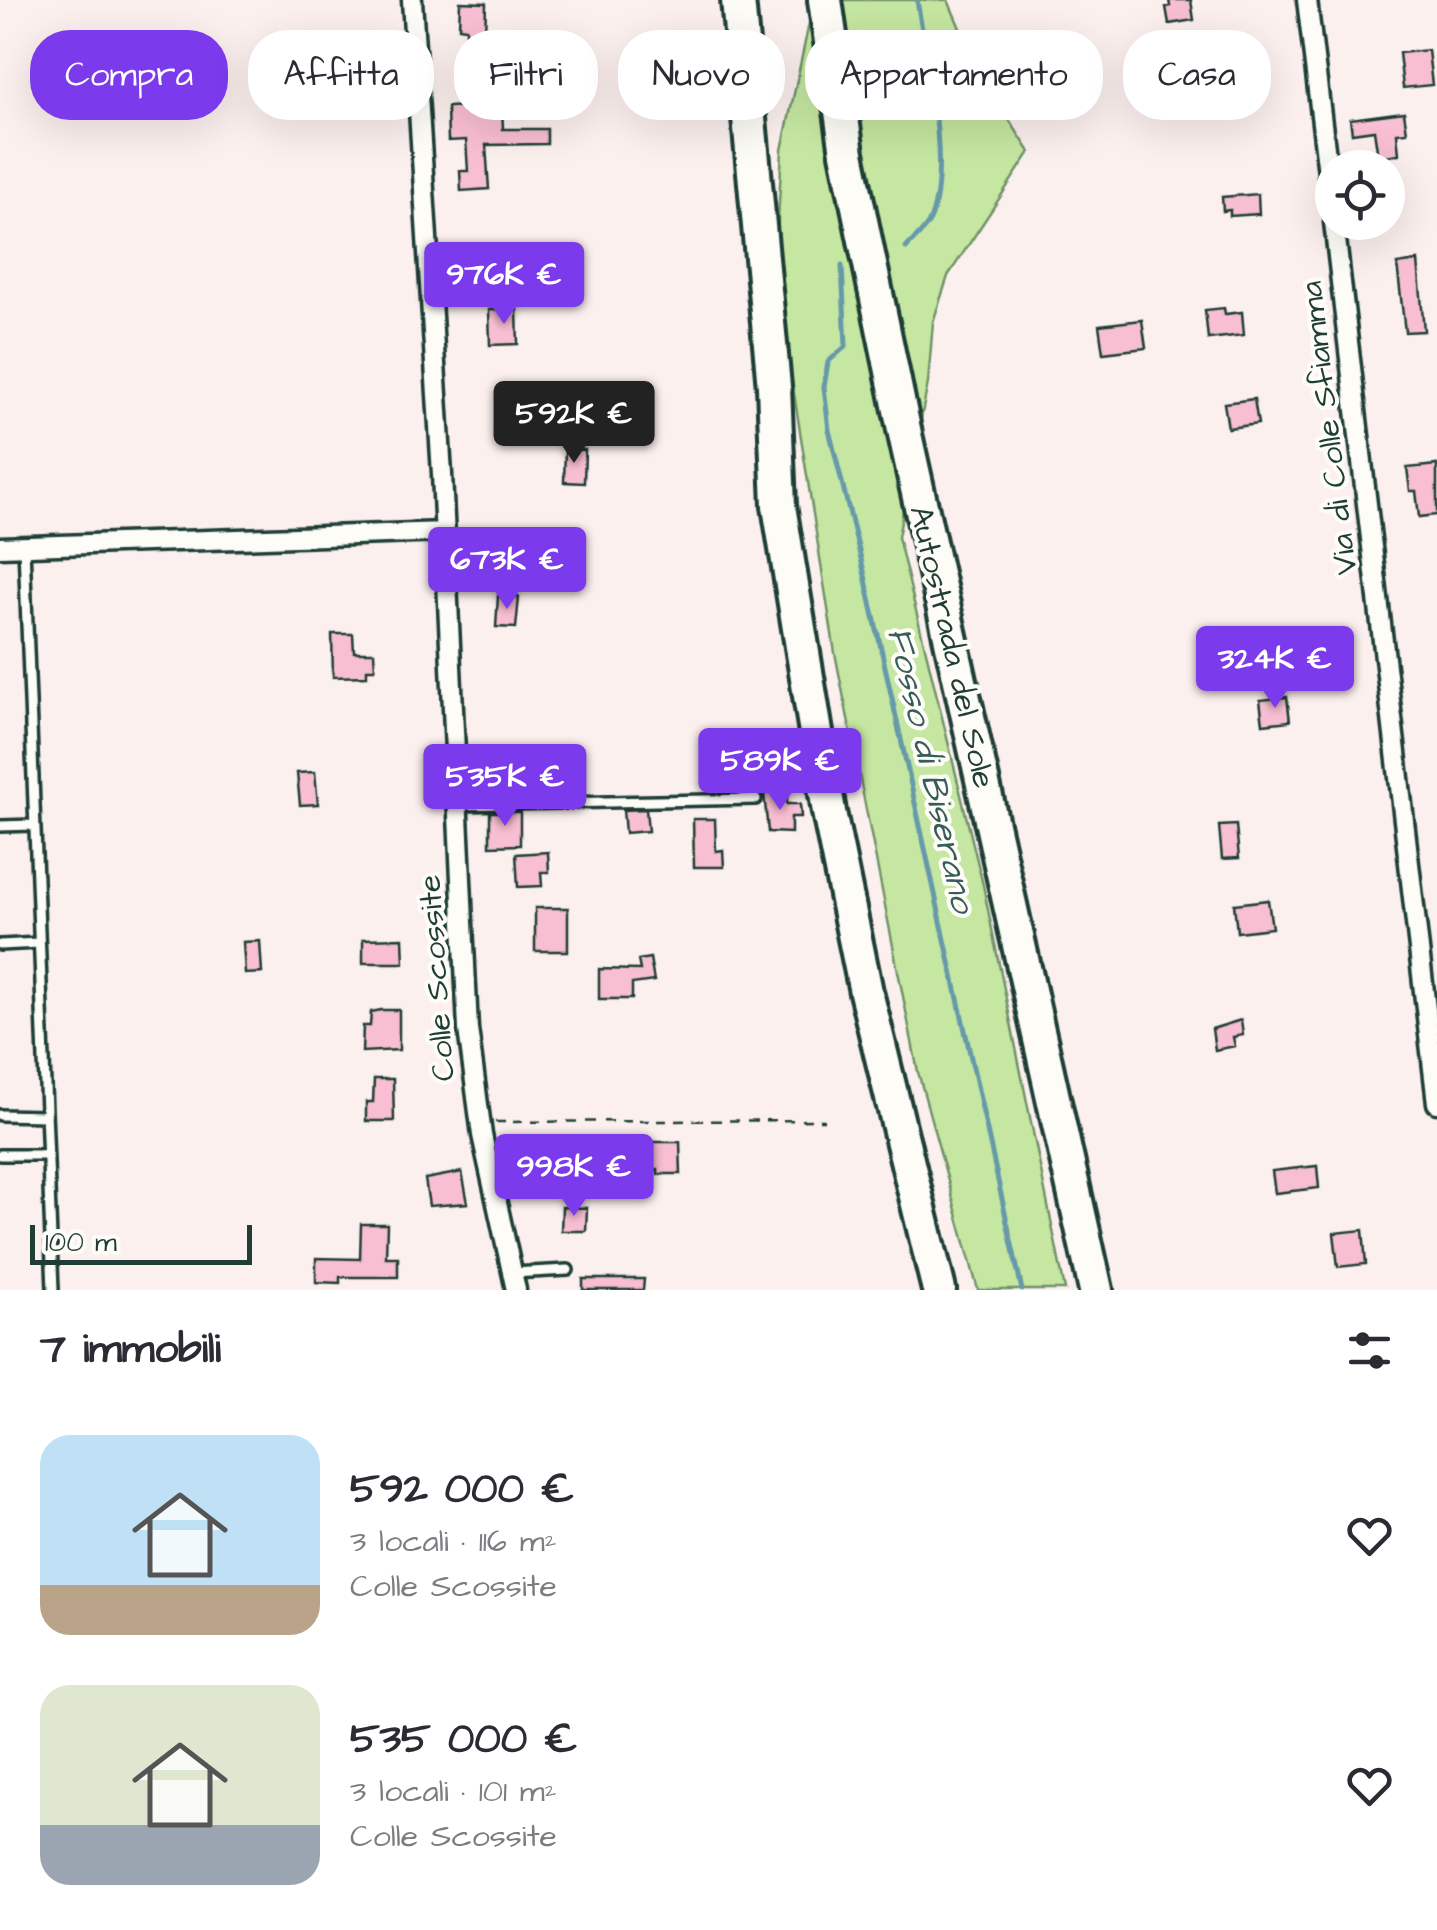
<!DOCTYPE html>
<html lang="it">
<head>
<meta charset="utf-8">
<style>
	:root { --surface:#fff; --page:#f2f2f3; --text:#2b2b33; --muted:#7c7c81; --accent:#7c3aed }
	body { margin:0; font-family:"Architects Daughter",sans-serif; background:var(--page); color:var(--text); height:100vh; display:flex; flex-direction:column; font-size:38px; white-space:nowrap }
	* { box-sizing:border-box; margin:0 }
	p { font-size:32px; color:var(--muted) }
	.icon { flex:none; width:55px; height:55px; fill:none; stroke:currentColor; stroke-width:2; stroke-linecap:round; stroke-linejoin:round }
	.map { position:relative; height:1290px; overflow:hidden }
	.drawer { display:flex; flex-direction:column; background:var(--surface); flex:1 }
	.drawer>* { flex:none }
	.banner { position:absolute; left:30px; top:30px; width:1378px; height:90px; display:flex; gap:20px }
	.controls { position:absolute; left:1315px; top:150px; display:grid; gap:20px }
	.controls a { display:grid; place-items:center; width:90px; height:90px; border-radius:50%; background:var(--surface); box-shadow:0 10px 40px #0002; font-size:50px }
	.scale { position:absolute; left:30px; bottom:25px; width:222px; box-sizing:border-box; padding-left:10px; border:5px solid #1f3d34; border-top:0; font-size:28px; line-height:35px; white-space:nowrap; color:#1f3d34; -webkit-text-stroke:8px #fdfcf7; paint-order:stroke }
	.price { position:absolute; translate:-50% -85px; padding:0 22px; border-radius:10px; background:var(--accent); color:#fff; font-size:32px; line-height:65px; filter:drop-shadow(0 2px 5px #0008) }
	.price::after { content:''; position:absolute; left:50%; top:60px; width:30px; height:22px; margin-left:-15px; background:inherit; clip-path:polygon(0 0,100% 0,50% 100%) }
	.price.active { background:#222; color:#fff }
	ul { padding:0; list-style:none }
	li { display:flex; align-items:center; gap:30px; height:250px; padding:0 40px }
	li span { display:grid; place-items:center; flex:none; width:280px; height:200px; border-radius:30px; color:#555 }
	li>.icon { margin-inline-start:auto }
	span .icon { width:120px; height:120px; fill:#fffc; stroke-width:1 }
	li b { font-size:42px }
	h2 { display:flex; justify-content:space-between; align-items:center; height:120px; padding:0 40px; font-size:42px }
	.chip { padding:0 35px; border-radius:40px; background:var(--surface); box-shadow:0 10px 40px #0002; font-size:35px; line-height:90px }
	.chip.active { background:var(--accent); color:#fff }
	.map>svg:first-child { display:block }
	.green { fill:#c5e7a1; stroke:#72926a; stroke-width:2.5 }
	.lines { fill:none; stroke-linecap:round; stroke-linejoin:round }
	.stream { stroke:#69a; stroke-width:5 }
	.building { fill:#f8bed1; stroke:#1f3d34; stroke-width:2.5 }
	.lane-casing { stroke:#1f3d34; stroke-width:16 }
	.street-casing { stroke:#1f3d34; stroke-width:25 }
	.highway-casing { stroke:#1f3d34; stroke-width:40 }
	.path { stroke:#1f3d34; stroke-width:2.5; stroke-dasharray:10 8; stroke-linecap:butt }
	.lane { stroke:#fdfcf7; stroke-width:9 }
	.street { stroke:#fdfcf7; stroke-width:18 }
	.highway { stroke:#fdfcf7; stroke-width:32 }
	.labels { text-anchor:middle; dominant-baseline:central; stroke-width:8; stroke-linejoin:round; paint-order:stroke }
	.street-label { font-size:32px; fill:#1f3d34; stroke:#fdfcf7 }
	.water-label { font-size:35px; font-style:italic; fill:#375c5b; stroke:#fdfcf7 }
</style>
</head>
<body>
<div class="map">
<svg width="1437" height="1290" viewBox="0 0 1437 1290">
	<rect width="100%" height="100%" fill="#fcf0ef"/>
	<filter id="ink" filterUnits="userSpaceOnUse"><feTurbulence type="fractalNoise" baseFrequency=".01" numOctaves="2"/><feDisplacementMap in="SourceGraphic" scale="20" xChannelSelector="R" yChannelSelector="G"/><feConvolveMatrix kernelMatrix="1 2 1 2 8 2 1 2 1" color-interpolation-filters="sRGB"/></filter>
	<g filter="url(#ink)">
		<path class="green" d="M814,0H948L979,73L1030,152L948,276L933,322L928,383L898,537L983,885L1065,1290H978L918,1072L835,653L775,273L782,150Z"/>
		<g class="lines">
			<path class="stream" d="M906,248C914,239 927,229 931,218C951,163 926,58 917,0
				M842,266L846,346L828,362L824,387L829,430L864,571L1022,1290"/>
		</g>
		<path class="building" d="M1169,0H1191L1194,20L1169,24L1166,7L1170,6Z
			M460,2L486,3L485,37L466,36V28L459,27Z
			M1428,50L1432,85L1403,88L1399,53Z
			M502,105L503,129H547V144L486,145L489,189L461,191L460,171H468L466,140L448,141L447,107Z
			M1404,112L1407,132L1397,133L1399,154L1378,157L1374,130L1352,133L1350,119Z
			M1258,194L1259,214L1230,216V210L1223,211L1222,197Z
			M1418,261L1424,331L1405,332L1397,264Z
			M1224,308L1225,314L1242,312L1244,335L1208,339L1205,310Z
			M517,309L518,344L490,345L489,310Z
			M1142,320L1146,348L1103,353L1099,325Z
			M1254,399L1258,424L1228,428L1224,403Z
			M553,414L554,438L522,443L521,437H517L516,415Z
			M565,449L585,450L584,483L564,482Z
			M1437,465V515L1419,517L1416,491H1410L1407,468Z
			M498,596L519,597L516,628L496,627Z
			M332,634H353L354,652H374L375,669H367V676L333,677Z
			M1287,697L1290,721L1263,724L1260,700Z
			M315,772L318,804L300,805L297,773Z
			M764,793H787V804H800L801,817H791V833L768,832Z
			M646,809L648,831L625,833L623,810Z
			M490,812H520V845L490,846Z
			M693,819H715L716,851L723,850L724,867H694Z
			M1236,825L1239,858L1222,859L1219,826Z
			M548,852L549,872H541L542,886L518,887L516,854Z
			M1268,900L1272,928L1237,932L1234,904Z
			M535,908H568V951H535Z
			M403,938L404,963H363V939Z
			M260,941L262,973L245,974L243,942Z
			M650,958L654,981L632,984V999H599V969L640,970L638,960Z
			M381,1010H399V1050L362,1052L363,1026H370L371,1012Z
			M1241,1020L1243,1035L1233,1037L1235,1046L1215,1050L1212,1029Z
			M374,1079H393L394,1121H366V1102H373Z
			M649,1142H680L681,1174H658V1169L653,1170Z
			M1317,1166L1319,1188L1275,1193L1272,1171Z
			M462,1172L468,1203L429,1206L425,1179Z
			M562,1207L587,1208L586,1231H561Z
			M361,1224H387L386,1257H398V1277H340V1283L316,1282V1258L360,1259Z
			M1363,1230L1366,1264L1338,1267L1334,1233Z
			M583,1279H644L643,1290H583Z"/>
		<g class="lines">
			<defs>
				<path id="lane" d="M24,547L53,1290
					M456,805L756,799
					M0,826L34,825
					M0,945L39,943
					M0,1115L46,1116
					M0,1155H47
					M512,1273L568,1270"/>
				<path id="street" d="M412,0L442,474L468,1029L482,1135L516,1290
					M1307,0L1332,206
					M1334,222L1437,1103
					M0,547L445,532"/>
				<path id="highway" d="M738,0L774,387L779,506L829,812L866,992L939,1290
					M825,0L847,153L906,439L1096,1290"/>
			</defs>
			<use href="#lane" class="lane-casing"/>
			<use href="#street" class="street-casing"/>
			<use href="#highway" class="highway-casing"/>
			<path class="path" d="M495,1122L824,1120"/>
			<use href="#lane" class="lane"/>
			<use href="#street" class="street"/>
			<use href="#highway" class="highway"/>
		</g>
	</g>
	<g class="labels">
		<g class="street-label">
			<text transform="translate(1329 428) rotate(-97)">Via di Colle Sfiamma</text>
			<text transform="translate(952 647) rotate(77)">Autostrada del Sole</text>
			<text transform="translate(437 978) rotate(-94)">Colle Scossite</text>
		</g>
		<g class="water-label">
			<text transform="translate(931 770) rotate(77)">Fosso di Biserano</text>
		</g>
	</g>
</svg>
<div class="controls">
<a><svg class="icon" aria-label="locate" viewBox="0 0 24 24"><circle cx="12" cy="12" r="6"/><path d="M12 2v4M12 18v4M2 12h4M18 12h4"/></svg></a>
</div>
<div class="scale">100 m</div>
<b class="price" style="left:504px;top:327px">976K €</b>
<b class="price active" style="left:574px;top:466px">592K €</b>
<b class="price" style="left:507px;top:612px">673K €</b>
<b class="price" style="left:1275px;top:711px">324K €</b>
<b class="price" style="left:780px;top:813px">589K €</b>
<b class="price" style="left:505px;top:829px">535K €</b>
<b class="price" style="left:574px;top:1219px">998K €</b>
<div class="banner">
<a class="chip active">Compra</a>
<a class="chip">Affitta</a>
<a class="chip">Filtri</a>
<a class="chip">Nuovo</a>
<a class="chip">Appartamento</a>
<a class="chip">Casa</a>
</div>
</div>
<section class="drawer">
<h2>7 immobili<svg class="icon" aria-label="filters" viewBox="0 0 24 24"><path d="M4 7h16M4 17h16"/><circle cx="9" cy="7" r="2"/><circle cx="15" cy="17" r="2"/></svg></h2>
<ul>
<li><span style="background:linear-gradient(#bfe0f5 75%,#b9a48a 0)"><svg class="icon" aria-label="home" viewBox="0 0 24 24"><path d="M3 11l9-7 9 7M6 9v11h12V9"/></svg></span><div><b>592 000 €</b><p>3 locali · 116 m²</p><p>Colle Scossite</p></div><svg class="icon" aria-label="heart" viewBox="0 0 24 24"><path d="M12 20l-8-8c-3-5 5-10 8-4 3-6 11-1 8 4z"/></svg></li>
<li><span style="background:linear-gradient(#dfe7d0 70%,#9aa5b1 0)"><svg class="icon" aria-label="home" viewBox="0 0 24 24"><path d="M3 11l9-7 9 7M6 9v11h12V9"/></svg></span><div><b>535 000 €</b><p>3 locali · 101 m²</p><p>Colle Scossite</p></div><svg class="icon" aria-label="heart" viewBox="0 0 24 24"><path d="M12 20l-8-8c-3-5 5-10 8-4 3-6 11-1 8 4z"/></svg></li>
</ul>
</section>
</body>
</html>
